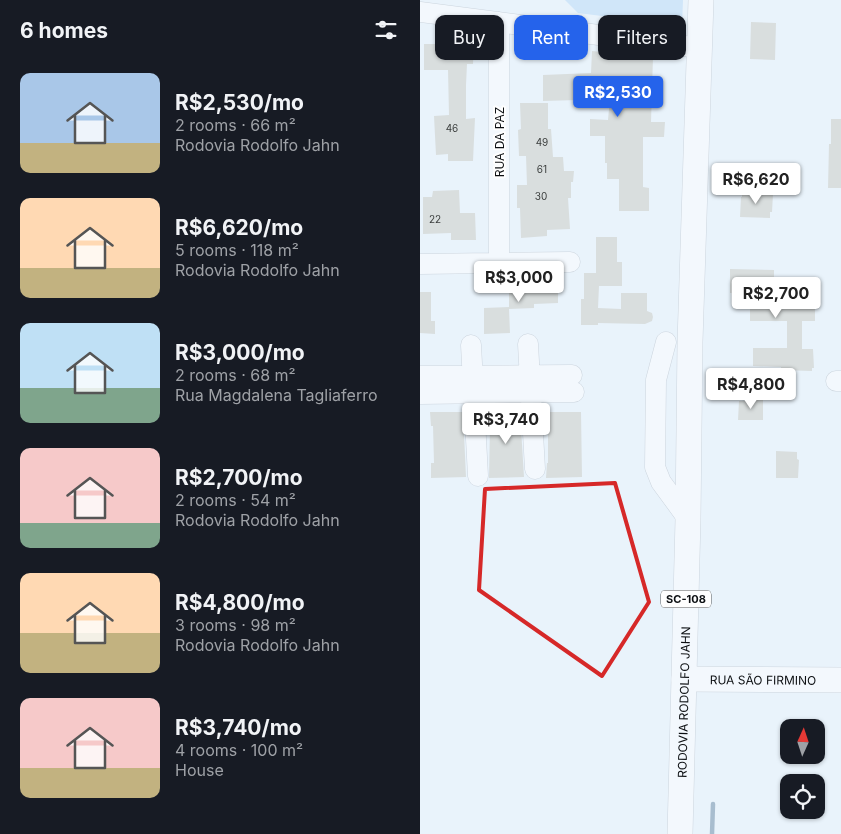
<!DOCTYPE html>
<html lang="en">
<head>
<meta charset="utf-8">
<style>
	:root { --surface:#171b24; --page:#20242c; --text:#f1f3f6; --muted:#9ea1a6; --accent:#2563eb }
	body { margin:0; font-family:Inter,sans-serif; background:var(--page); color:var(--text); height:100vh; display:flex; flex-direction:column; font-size:19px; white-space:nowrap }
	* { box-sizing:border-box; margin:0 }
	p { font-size:16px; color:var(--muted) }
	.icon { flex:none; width:28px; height:28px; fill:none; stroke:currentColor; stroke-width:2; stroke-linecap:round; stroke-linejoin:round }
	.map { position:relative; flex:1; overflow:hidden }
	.side { display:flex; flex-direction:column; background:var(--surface); width:420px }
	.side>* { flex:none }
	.hud { position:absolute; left:15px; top:15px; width:330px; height:45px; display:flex; gap:10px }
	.needle { width:32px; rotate:3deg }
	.fabs { position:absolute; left:360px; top:719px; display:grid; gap:10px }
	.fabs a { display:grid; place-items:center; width:45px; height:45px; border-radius:10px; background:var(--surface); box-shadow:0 1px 4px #0004; font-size:25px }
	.price { position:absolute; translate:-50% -42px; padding:0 11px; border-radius:5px; background:#fff; color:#222; font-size:16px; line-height:32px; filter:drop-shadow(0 1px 2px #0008) }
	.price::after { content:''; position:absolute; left:50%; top:30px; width:15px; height:11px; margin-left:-8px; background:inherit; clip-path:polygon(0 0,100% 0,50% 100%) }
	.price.selected { background:var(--accent); color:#fff }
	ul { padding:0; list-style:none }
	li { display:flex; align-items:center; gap:15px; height:125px; padding:0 20px }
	li span { display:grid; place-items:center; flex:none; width:140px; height:100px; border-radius:10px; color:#555 }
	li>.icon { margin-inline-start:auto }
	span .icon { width:60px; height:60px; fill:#fffc; stroke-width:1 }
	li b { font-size:21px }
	h2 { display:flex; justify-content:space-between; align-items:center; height:60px; padding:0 20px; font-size:21px }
	.tag { padding:0 18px; border-radius:10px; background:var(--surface); box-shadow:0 1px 4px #0004; font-size:18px; line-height:45px }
	.tag.selected { background:var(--accent); color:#fff }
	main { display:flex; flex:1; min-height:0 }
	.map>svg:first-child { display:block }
	.green { fill:#b1d7f7 }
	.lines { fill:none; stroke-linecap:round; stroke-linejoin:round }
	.stream { stroke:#5a7d9a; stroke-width:4.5 }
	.building { fill:#c5c6bb }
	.minor-casing { stroke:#a9b2ba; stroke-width:21 }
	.major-casing { stroke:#a9b2ba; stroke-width:26 }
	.minor { stroke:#fff; stroke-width:20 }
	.major { stroke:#fff; stroke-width:25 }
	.marked { fill:none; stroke:#d62828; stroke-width:4; stroke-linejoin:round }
	.labels { text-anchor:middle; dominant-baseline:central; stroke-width:4; stroke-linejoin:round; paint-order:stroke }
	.number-label { font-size:10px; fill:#3a3d3c }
	.shield { fill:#fefefe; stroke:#555759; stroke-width:1 }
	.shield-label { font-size:11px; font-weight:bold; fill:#0c0f12 }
	.street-label { font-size:12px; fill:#0c0f12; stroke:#fefefe }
</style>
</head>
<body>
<main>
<section class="side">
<h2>6 homes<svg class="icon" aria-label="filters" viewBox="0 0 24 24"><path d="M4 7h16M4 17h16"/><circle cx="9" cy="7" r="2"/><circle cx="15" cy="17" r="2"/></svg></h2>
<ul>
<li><span style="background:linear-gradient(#a9c7e8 70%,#c2b280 0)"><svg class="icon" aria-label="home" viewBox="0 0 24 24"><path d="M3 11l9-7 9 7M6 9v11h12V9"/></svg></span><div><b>R$2,530/mo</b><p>2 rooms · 66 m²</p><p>Rodovia Rodolfo Jahn</p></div></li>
<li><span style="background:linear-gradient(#ffd9b3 70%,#c2b280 0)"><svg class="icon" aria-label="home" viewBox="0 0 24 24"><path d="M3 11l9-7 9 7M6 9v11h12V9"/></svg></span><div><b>R$6,620/mo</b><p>5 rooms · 118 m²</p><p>Rodovia Rodolfo Jahn</p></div></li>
<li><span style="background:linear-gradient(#bfe0f5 65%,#7fa58c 0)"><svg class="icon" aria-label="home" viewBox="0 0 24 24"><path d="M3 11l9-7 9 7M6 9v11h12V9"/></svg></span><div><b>R$3,000/mo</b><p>2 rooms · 68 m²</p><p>Rua Magdalena Tagliaferro</p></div></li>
<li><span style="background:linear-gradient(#f6c9c9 75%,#7fa58c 0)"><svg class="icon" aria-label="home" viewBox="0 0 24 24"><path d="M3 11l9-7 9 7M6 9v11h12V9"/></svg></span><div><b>R$2,700/mo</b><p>2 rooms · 54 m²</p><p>Rodovia Rodolfo Jahn</p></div></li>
<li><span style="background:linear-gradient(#ffd9b3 60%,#c2b280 0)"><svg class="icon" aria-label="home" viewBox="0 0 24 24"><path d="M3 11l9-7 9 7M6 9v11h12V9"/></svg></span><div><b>R$4,800/mo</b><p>3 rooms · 98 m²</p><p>Rodovia Rodolfo Jahn</p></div></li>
<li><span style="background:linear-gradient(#f6c9c9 70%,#c2b280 0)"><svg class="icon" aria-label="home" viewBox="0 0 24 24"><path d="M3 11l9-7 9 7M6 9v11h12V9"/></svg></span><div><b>R$3,740/mo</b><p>4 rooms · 100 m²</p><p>House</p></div></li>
</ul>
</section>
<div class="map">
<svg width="421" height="834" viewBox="0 0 421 834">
	<rect width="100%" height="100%" fill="#e9f3fb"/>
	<path class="green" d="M145,0H263L262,26L158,13Z"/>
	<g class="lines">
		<path class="stream" d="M292,834L293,804"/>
	</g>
	<path class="building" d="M331,22L356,23L355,60L330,59Z
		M30,37L54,38L53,64H47L46,85V119L55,118L53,161H28V154L16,155L14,116L29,115L28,70H4V44H30Z
		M172,51L233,57L231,122H245L244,137H223V187L229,188V211H199V179H187V163H185V136H170V119L188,120L191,87L158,84V100L123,101V75L171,73Z
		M100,103H128V129H131L133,157H143L144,171H154L153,182H151V198H148L150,229L127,230V236L101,238L100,208H97V185H107L106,156H99L98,130L101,129Z
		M411,119H421V188H408L409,144H411Z
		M39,190L40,213H55L56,240H31V233L3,234V197H12L13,191Z
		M322,193L353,194L352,212H350V218L320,217L321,197H322Z
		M176,237H197V262H202V286H179L178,308L201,309V293H227V311L232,313L233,317L232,321L225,324L178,323V325H161V299H164V273H176Z
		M310,269L354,270V301H377V297H395V321H382V349H393L394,368H392V371L361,370V367L333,366V348H367V321H330V293H310Z
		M113,280V283L138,282V303L114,304V308L89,309L90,333L64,334V308L89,307V281Z
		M0,292H11V321H15V334L0,333Z
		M327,399L343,400V420H318L319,401H327Z
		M10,412H43L46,477L11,478V463H14L13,426H11Z
		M67,412H100L104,477L69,478L70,426H68Z
		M125,412H161L162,477L126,478L127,463H128V425L125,426Z
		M356,451L377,452V459L379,460L378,478H356Z"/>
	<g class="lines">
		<defs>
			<path id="minor" d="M0,12L280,48
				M79,263V22
				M0,264L150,262
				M246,342L236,380L235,467L241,482L268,519
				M108,344L115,469
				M51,345L58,476
				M0,376L152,375
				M416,381H421
				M0,394L154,392"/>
			<g id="major">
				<path id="s1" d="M264,679L421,680"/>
				<path id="s2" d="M260,834L268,519L270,342L281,0"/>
			</g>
		</defs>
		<use href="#minor" class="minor-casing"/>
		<use href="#major" class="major-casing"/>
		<use href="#minor" class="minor"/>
		<use href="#major" class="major"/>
	</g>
	<path d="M0 0H421V834H0ZM195,483L229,602L182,676L59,590L65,489Z" fill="#e9f3fb" fill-opacity=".55" fill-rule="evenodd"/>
	<path class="marked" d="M195,483L229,602L182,676L59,590L65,489Z"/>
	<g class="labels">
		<g class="number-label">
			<text x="32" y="128">46</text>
			<text x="122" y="142">49</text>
			<text x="122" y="169">61</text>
			<text x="121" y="196">30</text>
			<text x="15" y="219">22</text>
		</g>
		<rect class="shield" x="241" y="590.5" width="50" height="17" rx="4"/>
		<g class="shield-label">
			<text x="266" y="599">SC-108</text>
		</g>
		<g class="street-label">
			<text transform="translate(79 142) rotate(-90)">RUA DA PAZ</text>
			<text stroke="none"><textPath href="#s1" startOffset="79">RUA SÃO FIRMINO</textPath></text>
			<text stroke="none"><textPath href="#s2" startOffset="132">RODOVIA RODOLFO JAHN</textPath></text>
		</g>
	</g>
</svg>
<div class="fabs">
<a><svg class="needle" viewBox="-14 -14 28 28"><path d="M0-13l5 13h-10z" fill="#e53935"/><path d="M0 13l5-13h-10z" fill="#9ea1a6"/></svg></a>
<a><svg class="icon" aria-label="locate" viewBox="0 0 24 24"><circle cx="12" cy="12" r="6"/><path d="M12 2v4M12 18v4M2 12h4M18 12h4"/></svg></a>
</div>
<b class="price selected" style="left:198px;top:118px">R$2,530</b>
<b class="price" style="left:336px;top:205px">R$6,620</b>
<b class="price" style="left:99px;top:303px">R$3,000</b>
<b class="price" style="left:356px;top:319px">R$2,700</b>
<b class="price" style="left:331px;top:410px">R$4,800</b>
<b class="price" style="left:86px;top:445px">R$3,740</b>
<div class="hud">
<a class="tag">Buy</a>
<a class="tag selected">Rent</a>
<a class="tag">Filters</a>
</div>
</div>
</main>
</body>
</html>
